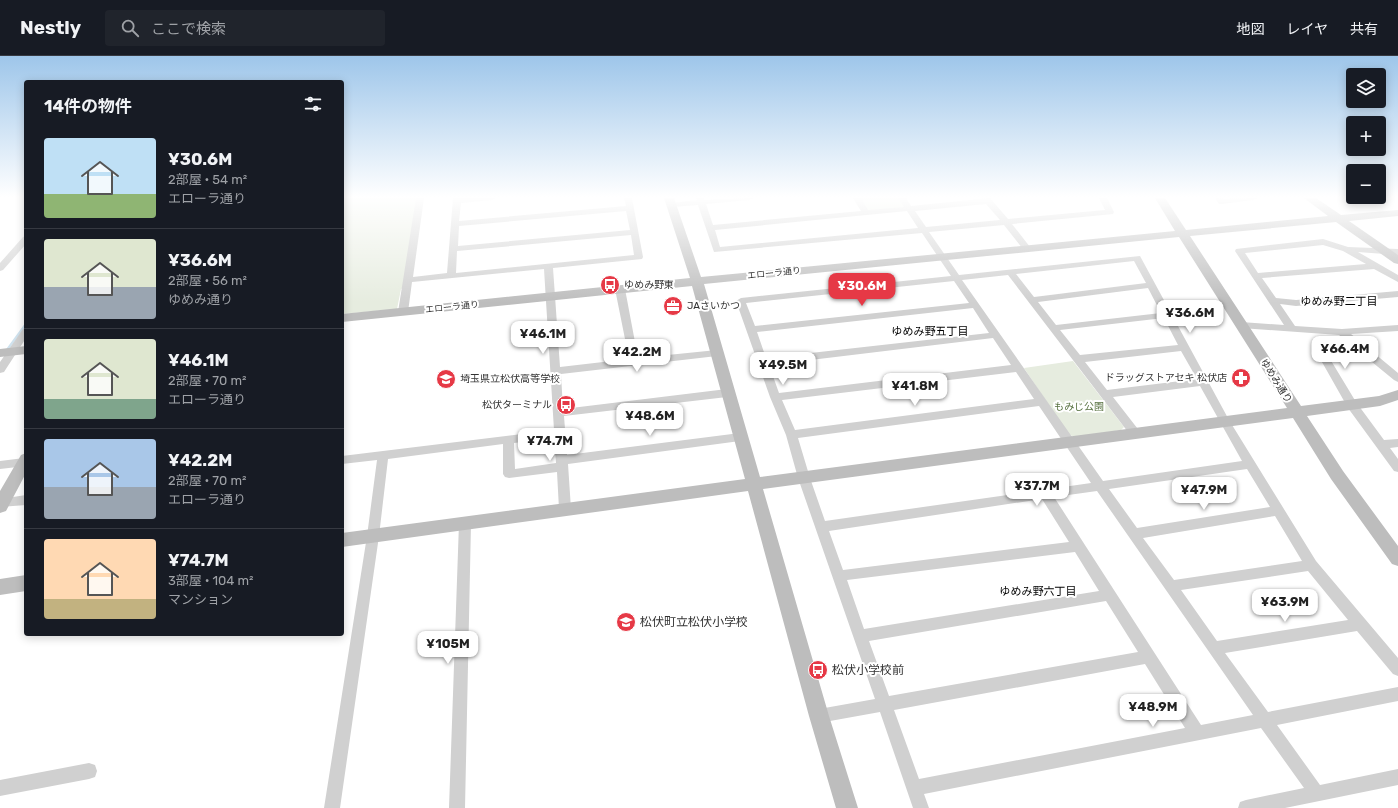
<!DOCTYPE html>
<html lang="ja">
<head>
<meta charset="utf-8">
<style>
	:root { --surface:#171b24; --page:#20242c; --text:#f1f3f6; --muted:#9ea1a6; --line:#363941; --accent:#e63946 }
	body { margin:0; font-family:Rubik,"Noto Sans JP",sans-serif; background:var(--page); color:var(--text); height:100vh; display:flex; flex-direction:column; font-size:15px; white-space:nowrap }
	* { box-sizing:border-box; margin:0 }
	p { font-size:13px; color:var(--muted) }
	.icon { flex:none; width:22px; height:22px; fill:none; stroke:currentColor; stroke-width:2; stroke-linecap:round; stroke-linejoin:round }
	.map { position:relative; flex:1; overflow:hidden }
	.side { position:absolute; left:24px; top:24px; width:320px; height:556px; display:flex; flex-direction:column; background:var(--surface); border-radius:4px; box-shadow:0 2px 10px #0003 }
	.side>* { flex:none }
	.buttons { position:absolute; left:1346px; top:12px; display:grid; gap:8px }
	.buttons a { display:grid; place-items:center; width:40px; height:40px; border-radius:4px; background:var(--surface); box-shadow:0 2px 10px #0003; font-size:20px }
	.price { position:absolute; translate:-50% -34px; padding:0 9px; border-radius:8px; background:#fff; color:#222; font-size:13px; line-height:26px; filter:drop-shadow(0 1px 2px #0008) }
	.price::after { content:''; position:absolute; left:50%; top:24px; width:12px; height:9px; margin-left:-6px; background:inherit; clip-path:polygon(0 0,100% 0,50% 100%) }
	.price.current { background:var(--accent); color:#fff }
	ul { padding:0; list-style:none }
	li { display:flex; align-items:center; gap:12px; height:100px; padding:0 20px }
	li+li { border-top:1px solid var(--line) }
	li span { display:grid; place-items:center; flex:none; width:112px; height:80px; border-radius:4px; color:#555 }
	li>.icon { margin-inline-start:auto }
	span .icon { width:48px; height:48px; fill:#fffc; stroke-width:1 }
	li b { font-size:17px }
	h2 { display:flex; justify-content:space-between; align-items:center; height:48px; padding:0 20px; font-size:17px }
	header { display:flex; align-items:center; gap:24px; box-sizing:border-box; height:56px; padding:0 20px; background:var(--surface); border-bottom:1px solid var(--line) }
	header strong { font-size:19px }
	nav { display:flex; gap:22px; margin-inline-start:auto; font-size:14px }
	.search { width:280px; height:36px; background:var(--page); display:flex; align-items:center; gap:10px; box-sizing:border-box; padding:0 14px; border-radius:4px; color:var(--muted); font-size:15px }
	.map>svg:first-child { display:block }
	.green { fill:#e6ecdf }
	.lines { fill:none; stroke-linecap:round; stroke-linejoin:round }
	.stream { stroke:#cfe2ee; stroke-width:2.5 }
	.street { fill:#d0d0d0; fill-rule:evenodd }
	.secondary { fill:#bdbdbd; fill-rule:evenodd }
	.labels { text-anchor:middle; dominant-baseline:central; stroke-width:4; stroke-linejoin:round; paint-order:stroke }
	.far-street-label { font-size:9px; fill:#333; stroke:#fff }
	.poi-label { font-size:10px; fill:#333; stroke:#fff; text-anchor:start }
	.street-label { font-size:10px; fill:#333; stroke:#fff }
	.park-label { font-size:10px; fill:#56703f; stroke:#fff }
	.neighbourhood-label { font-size:11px; fill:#000; stroke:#fff }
	.near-poi-label { font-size:12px; fill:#333; stroke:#fff; text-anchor:start }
</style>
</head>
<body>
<header>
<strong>Nestly</strong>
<div class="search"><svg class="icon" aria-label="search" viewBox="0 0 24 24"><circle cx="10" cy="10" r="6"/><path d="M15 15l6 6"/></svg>ここで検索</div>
<nav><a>地図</a><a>レイヤ</a><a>共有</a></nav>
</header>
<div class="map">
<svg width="1398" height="752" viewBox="0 0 1398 752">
	<rect width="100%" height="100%" fill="#fff"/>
	<path class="green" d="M342,142H417L403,232L401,233L397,253L342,258Z
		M860,142H900L906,151L868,155Z
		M1073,305L1124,371L1121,374L1076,381L1069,379L1024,312Z"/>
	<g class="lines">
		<path class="stream" d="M7,294L26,268"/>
		<path class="street" d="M416,142H424L413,221L447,217L453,142H496L492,144L461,147L459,165L626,150L624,142H632L643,201L642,203L553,212L560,311L629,303L615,233L620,230L625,233L638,302L717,294L722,297L717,300L561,318L563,353L727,333L731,334L732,337L731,340L727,341L564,360L567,399L740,377L744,378L746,381L744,384L740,385L568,408L571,453L569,456L565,458L561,456L559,453L557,416L509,422L505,421L503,418V388L388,403L379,480L340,752H324L367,480L377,404L342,408V400L554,374L544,213L412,226L408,256L403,259L398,256ZM626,155L630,174L458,190L459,170ZM631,179L634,199L456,217L457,195ZM554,382L556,407L515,413L514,387Z
			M696,142H704V144L753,142L749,144L706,148L713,169L861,155L853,142H861L868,154L904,151L898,142H906L911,150L990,142L1008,163L1105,154L1099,142H1107L1114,156L1113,158L1012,168L1030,191L1026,194L1023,193L1004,169L929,176L959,219L1140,200L1229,364L1316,505L1398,602V620L1393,618L1357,575L1225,597L1268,656L1398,631V645L1277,669L1320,729L1398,713V729L1285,752H1238L1240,746L1246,744L1304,732L1261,672L924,738L929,752H913L880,656L819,667L814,665L812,660L814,655L819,653L875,643L798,422L786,379L770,341L736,245L741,242L951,220L922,177L714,196L698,149L672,151L668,149L672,147L697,144ZM986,148L1000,164L926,171L915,155ZM907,155L918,172L720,191L715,174ZM1134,205L1146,227L1034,241L1016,218ZM1008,219L1131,380H1139L1141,377L1113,341L1200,330L1242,405L1103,425L962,224ZM954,225L969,247L755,270L746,247ZM1148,232L1161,257L1056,269L1038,246ZM973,252L989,277L766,302L757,276ZM1164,262L1178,289L1080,299L1060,274ZM993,282L1011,309L779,337L769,309ZM1181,295L1197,323L1107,334L1085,306ZM1016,316L1034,343L795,374L782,344ZM1039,350L1091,427L825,465L810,422L798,382ZM1247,413L1270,451L1137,472L1109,433ZM1097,435L1253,659L1201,669L1054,441ZM1042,443L1069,486L843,514L829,475ZM1275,460L1302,505L1174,524L1143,482ZM1075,496L1099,535L864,573L847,524ZM1308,515L1348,564L1217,585L1181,534ZM1106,545L1138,596L889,640L869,585ZM1145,608L1185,672L919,723L894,654Z
			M1215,142L1224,143L1257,142L1253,144L1222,148H1219Z
			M26,180V188L3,214L0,215V207L23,181Z
			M1323,183L1348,191L1398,193V199L1358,196L1398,219V226L1374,213L1262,222L1276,242L1296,244L1398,235V241L1296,250L1280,248L1295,270L1342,273L1398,269V275L1351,278L1398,317V326L1394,324L1372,306L1330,303L1356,346L1384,384L1398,383V391L1390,392L1398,403V416L1394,415L1348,352L1318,299L1323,296L1363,299L1339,279L1241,272L1236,269L1241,266L1284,269L1235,195L1236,193ZM1323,189L1343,195L1366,208L1258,217L1245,197Z
			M26,272V282L4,316L0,317V306L23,273Z
			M24,402H26V410L0,413V405Z
			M26,439V449L0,451V443Z
			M465,462L469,463L471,467L465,752H449L459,467L461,463Z
			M89,707L95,709L97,715L95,721L89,723L0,740V724Z"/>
		<path class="secondary" d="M664,142H674L701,221L1175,175L1155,142H1165L1186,174L1328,160L1304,142H1316L1341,159L1398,154V160L1349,165L1398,199V208L1394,207L1336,166L1190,180L1301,350L1379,340L1398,334V344L1380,350L1307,360L1343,415L1398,490V510L1392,508L1331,423L1293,362L763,433L829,660L858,752H836L809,660L748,435L342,491V477L745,423L692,230L342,266V258L690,222ZM1179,181L1287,352L760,421L704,228Z
			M26,290V298L0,301V293Z
			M26,397V417L6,455L0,457V435L21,399Z
			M26,519V535L0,539V523Z"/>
	</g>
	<linearGradient id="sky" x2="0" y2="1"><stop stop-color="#9ec6ea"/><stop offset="0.57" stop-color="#fff"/><stop offset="1" stop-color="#fff" stop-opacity="0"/></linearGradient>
	<rect width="1398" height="247" fill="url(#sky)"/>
	<defs>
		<symbol id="bus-disc" viewBox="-11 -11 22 22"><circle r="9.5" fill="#e63946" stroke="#fff"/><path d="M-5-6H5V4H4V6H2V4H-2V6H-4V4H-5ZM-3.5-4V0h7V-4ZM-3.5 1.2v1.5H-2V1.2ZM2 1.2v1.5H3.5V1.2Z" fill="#fff"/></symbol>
		<symbol id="office-disc" viewBox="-11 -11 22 22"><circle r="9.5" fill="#e63946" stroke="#fff"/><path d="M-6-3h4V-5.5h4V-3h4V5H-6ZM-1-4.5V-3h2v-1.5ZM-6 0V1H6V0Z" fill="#fff"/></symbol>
		<symbol id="pharmacy-disc" viewBox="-11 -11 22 22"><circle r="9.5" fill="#e63946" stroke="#fff"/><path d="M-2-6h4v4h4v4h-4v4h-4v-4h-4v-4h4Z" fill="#fff"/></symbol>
		<symbol id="school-disc" viewBox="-11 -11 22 22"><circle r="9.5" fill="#e63946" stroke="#fff"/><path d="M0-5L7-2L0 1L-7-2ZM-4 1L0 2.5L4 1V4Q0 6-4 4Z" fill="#fff"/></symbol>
	</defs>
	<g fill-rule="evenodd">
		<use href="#bus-disc" x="599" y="218" width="22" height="22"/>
		<use href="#office-disc" x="662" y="239" width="22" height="22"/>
		<use href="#pharmacy-disc" x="1230" y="311" width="22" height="22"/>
		<use href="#school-disc" x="435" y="312" width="22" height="22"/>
		<use href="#bus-disc" x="555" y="338" width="22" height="22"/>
		<use href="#school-disc" x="615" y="555" width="22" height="22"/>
		<use href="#bus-disc" x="807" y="603" width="22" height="22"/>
	</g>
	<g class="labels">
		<g class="far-street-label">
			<text transform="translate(774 217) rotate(-6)">エローラ通り</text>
			<text transform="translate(452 251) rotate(-6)">エローラ通り</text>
		</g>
		<g class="poi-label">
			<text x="624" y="229">ゆめみ野東</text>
			<text x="687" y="250">JAさいかつ</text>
			<text x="1227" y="322" text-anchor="end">ドラッグストアセキ 松伏店</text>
			<text x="460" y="323">埼玉県立松伏高等学校</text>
			<text x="552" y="349" text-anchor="end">松伏ターミナル</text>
		</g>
		<g class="street-label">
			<text transform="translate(1276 325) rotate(58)">ゆめみ通り</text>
		</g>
		<g class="park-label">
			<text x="1079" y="351">もみじ公園</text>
		</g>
		<g class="neighbourhood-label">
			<text x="1339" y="245">ゆめみ野二丁目</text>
			<text x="930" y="275">ゆめみ野五丁目</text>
			<text x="1038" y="535">ゆめみ野六丁目</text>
		</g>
		<g class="near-poi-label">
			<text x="640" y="566">松伏町立松伏小学校</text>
			<text x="832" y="614">松伏小学校前</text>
		</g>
	</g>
</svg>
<div class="buttons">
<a><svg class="icon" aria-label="layers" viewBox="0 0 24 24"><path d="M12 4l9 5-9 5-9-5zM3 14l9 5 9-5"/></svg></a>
<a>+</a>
<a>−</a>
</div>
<b class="price current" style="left:862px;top:251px">¥30.6M</b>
<b class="price" style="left:1190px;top:278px">¥36.6M</b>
<b class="price" style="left:543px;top:299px">¥46.1M</b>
<b class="price" style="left:1345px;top:314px">¥66.4M</b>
<b class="price" style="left:637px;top:317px">¥42.2M</b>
<b class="price" style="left:783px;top:330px">¥49.5M</b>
<b class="price" style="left:915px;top:351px">¥41.8M</b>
<b class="price" style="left:650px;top:381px">¥48.6M</b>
<b class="price" style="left:550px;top:406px">¥74.7M</b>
<b class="price" style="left:1037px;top:451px">¥37.7M</b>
<b class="price" style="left:1204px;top:455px">¥47.9M</b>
<b class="price" style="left:1285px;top:567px">¥63.9M</b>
<b class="price" style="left:448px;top:609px">¥105M</b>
<b class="price" style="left:1153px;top:672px">¥48.9M</b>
<section class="side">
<h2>14件の物件<svg class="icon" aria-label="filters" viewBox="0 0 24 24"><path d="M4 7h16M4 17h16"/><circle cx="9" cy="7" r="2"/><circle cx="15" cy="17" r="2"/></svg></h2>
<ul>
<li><span style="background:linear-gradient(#bfe0f5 70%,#8fb573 0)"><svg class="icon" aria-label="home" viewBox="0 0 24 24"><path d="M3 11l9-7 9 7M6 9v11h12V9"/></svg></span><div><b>¥30.6M</b><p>2部屋 · 54 m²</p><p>エローラ通り</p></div></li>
<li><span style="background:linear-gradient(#dfe7d0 60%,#9aa5b1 0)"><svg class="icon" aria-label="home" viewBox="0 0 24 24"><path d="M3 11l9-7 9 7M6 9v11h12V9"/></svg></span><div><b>¥36.6M</b><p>2部屋 · 56 m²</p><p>ゆめみ通り</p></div></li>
<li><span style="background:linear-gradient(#dfe7d0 75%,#7fa58c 0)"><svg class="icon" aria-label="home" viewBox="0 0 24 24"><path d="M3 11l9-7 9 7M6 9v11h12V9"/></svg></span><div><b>¥46.1M</b><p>2部屋 · 70 m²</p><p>エローラ通り</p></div></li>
<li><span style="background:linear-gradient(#a9c7e8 60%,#9aa5b1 0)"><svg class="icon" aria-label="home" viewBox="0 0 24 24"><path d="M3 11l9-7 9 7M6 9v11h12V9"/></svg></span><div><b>¥42.2M</b><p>2部屋 · 70 m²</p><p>エローラ通り</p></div></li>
<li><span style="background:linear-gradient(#ffd9b3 75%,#c2b280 0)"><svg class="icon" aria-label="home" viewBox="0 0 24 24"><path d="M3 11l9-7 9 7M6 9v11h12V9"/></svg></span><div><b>¥74.7M</b><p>3部屋 · 104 m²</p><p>マンション</p></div></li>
</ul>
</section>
</div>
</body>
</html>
